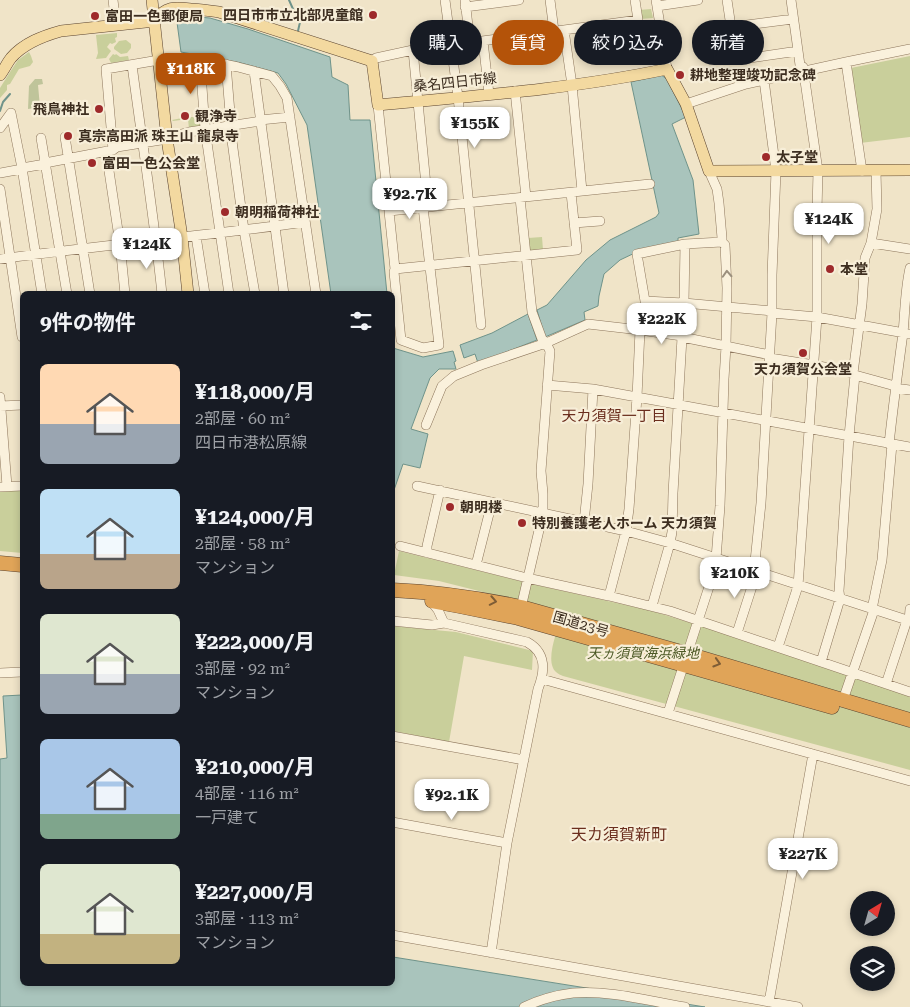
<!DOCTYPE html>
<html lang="ja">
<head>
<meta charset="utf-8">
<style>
	:root { --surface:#171b24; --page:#242831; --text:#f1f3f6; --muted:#9ea1a6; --accent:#b45309 }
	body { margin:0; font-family:"Roboto Serif","Noto Sans JP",serif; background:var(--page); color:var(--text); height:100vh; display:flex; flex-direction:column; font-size:19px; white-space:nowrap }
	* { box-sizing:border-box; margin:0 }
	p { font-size:16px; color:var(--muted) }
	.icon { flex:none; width:28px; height:28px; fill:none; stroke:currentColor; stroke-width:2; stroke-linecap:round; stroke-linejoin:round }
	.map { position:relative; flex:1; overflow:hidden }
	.sheet { position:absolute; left:20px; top:291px; width:375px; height:695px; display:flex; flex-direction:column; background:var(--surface); border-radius:8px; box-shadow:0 2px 8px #0003 }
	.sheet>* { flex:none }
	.hud { position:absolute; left:410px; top:20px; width:425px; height:45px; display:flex; gap:10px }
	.needle { width:32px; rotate:37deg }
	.controls { position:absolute; left:850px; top:891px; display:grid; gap:10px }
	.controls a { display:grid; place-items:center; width:45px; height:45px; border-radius:50%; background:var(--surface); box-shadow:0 2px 8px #0003; font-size:25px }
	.price { position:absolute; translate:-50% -42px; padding:0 11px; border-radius:10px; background:#fff; color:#222; font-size:16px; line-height:32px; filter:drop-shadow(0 1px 2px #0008) }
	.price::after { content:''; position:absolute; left:50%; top:30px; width:15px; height:11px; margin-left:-8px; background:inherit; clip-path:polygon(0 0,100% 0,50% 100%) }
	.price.active { background:var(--accent); color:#fff }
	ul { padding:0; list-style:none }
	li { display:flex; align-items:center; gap:15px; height:125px; padding:0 20px }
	li span { display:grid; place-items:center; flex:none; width:140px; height:100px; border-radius:8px; color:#555 }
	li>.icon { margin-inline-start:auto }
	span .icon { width:60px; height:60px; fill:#fffc; stroke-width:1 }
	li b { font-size:21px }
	h2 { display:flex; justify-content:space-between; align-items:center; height:60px; padding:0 20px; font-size:21px }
	.chip { padding:0 18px; border-radius:22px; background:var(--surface); box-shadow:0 2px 8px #0003; font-size:18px; line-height:45px }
	.chip.active { background:var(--accent); color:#fff }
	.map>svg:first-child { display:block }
	.green { fill:#c9cf9b }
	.cemetery { fill:#bfc49a }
	.water { fill:#a9c4bc; stroke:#6f938a }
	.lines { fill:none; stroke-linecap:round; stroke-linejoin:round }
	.stream { stroke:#6f938a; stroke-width:2 }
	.minor-casing { stroke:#8d765c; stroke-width:10 }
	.major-casing { stroke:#5b4430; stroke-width:12 }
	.highway-casing { stroke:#5b4430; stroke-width:15 }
	.minor { stroke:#faf1dc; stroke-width:9 }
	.major { stroke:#f3d9a0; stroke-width:11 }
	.highway { stroke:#e0a458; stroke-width:14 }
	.oneway { stroke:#9c907e }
	.oneway2 { stroke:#7e5d36 }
	.poi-dot { fill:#9e2a2b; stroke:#f7eed8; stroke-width:2 }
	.labels { text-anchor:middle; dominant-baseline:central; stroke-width:4.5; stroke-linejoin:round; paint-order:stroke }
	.poi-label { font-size:14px; font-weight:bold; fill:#3d2e20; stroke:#f7eed8; text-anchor:start }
	.street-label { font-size:14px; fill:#3d2e20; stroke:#f7eed8 }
	.park-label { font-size:14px; font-style:italic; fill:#4d5a26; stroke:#f7eed8 }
	.neighbourhood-label { font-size:15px; fill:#6b2e1e; stroke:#f7eed8 }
	.quarter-label { font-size:16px; fill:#6b2e1e; stroke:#f7eed8 }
</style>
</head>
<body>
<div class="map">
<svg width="910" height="1007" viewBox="0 0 910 1007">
	<rect width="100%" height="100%" fill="#f0e4c8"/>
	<path class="green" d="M651,9L653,18L641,19L639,10Z
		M634,24L637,44L614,50L612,57L588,60L584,31Z
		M117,33V37L115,38L116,42L112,44L110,43L107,47L111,51L106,58L96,59L98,53L96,35Z
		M126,40L131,44V48L127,53L121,54L114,49V47L119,41Z
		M29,52L31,56L33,62L30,66L19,69L10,84L7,85V90L0,98V88L10,72L18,60Z
		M113,54L115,55L116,54L120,57L128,56L129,60L111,63L109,59Z
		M910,56V137L860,143L851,68Z
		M187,117H194V119L202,118L203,126L189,129L188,119L173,121L172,120Z
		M542,237L543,250L530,252L528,238Z
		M22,490V553L0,551V492Z
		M399,551L532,584L652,611L762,645L910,696V770L563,676C561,675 558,674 556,672C544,661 558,629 562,615L515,600L439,581L394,575Z
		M392,626L456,632L533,651L532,670L464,656L449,742L393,731Z"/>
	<path class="cemetery" d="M35,79H42L43,84L38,85L40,107L28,109L29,86Z"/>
	<path class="water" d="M176,15L210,18L248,29L330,57L332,77L348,85L350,120H370L387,294H331L307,125L286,84L278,73L241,63L181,52Z
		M661,75L667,79L686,117L672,124L693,180L699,234L678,238V244L641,250L620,260L604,274L599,296L598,306L584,312L585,320L545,337L537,310L547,305L586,260L610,240L656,217L659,213L631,82Z
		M528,314L537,340L478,363L475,354L464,358L460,345L492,333Z
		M393,348L423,357L453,351L456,361L454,362L456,369H439L430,378L411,429L428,434L420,468L403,464L393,493Z
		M22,695V984H392L393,957L705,1007H0V759L7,758L3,696Z"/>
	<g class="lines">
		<path class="stream" d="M289,0L293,9L298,14L300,22L298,31
			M0,111L3,102L10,94"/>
		<defs>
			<path id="minor" d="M113,0L116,25
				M445,0L458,97L481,325
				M465,0L470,43
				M550,0L554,31
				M656,0L667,69
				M727,0L736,60L798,51
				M657,6L698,0
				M465,7L519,0
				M731,27L793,19
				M564,30L572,85L582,191
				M483,41L489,94
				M452,45L638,20L635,0
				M413,50L428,206
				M200,59L205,129L229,294
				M372,61L376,58L413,50L451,39
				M846,62L862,171
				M226,64L231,125
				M132,65C142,141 154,217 162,294
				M254,71L284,294
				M515,91L526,197
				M686,104L746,84L846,62L910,49
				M378,105L395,269L394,272L401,340L423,348L439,345L423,207
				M11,113L22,168L42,294
				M260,120L290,117
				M230,126L244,230L255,294
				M0,128L11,113
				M65,137L90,294
				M41,138L67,294
				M113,150L106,69L159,60L200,59L238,67L272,76L280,86L287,98L316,294
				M106,151L120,244L125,294
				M45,163L113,150L117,147L167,139L170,137L189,132L261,121
				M22,168L45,164
				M709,171L717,189L719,203L722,238V242L725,245L727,288L726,346L724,379L720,506L716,559
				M0,173L22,169
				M0,189L22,337
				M389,211L650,184
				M574,223L600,221
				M196,236L205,294
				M871,243L910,249
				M0,259C102,245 204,236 305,222
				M395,269L577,250L571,193
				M645,301L637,254L685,244L722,242
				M684,303L772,311
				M772,313L817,317L910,334
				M646,330V308L645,301L684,303
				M682,337L770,355
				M770,358L814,365L853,373
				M855,375L895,386
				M547,385L593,389L910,447
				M895,388L910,390
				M0,397L7,486
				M0,406L22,405
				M426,425L442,386L454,376L481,365L546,343L588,324L640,330L682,336
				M889,444C893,407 898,370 903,333C905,312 905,290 910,268
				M417,486L626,531L670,543L910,621
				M0,487L22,486
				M584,522L588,484L593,389
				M400,546L527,578L609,596L670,611L910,692
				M427,553V546L440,490
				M476,565L492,502
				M754,571L761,503L772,313V275L776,171L764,80
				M609,596L626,531L629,509L637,397L640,330
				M431,601L438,610L444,623
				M652,606L670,543L672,532L673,493L684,303L685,244
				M872,609L882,560L892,444
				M520,612L543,513V494L541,471L550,351L546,343L542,339L532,312L520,198
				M392,621L432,625L444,623L527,642C547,653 545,671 538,689L507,843L491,953
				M909,621L910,609
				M737,633L757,571
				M778,647L798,586L817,317V211L818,171L803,67L800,65L791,0
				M821,662L840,599L839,591L849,436L855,375L853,373L862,304L865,258L871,243L877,209L876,171
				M0,673L22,672
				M542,679L910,781
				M886,684L907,620
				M843,700L874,610
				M668,713L718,559
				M392,736L524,760
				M392,822L507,843
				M392,935L798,1007
				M769,1002L813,754
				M524,1007C539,1000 556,995 573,993C610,990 648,1001 685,1007"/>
			<path id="major" d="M152,0L167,139L182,237L188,294
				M0,75C4,70 7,63 11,58C24,43 43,36 61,31L155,21C165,6 175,7 191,9C200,9 209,11 219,12L372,61L378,105C475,96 572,89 667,69L686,104L709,171L910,170"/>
			<path id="highway" d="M0,563L22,565
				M392,590C436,592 478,598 521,607L688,654L910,720
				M432,601L459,606L518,618L832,707"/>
		</defs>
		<use href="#minor" class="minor-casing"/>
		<use href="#major" class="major-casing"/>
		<use href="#highway" class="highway-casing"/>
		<use href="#minor" class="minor"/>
		<use href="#major" class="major"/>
		<use href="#highway" class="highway"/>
	</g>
	<defs><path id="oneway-chevron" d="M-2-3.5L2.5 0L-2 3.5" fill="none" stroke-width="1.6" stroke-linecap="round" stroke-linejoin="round" transform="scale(1.25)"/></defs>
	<use class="oneway" href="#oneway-chevron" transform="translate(727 274) rotate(-93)"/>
	<g class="oneway2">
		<use href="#oneway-chevron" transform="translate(493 601) rotate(11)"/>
		<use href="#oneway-chevron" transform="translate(717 663) rotate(17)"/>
	</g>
	<g class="poi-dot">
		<circle cx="373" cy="15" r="5"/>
		<circle cx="95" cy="16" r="5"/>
		<circle cx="680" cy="75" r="5"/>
		<circle cx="99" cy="109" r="5"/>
		<circle cx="185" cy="116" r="5"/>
		<circle cx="68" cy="136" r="5"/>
		<circle cx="766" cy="157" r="5"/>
		<circle cx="92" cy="163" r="5"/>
		<circle cx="225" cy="212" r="5"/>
		<circle cx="830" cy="269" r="5"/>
		<circle cx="803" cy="353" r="5"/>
		<circle cx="450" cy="507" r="5"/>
		<circle cx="522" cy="523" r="5"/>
	</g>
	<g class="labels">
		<g class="poi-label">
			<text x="363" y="15" text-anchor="end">四日市市立北部児童館</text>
			<text x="105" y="16">富田一色郵便局</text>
			<text x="690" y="75">耕地整理竣功記念碑</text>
			<text x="89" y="109" text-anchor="end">飛鳥神社</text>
			<text x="195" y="116">観浄寺</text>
			<text x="78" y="136">真宗高田派 珠王山 龍泉寺</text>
			<text x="776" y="157">太子堂</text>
			<text x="102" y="163">富田一色公会堂</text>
			<text x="235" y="212">朝明稲荷神社</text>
			<text x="840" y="269">本堂</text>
			<text x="803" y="369" text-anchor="middle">天カ須賀公会堂</text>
			<text x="460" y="507">朝明楼</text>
			<text x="532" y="523">特別養護老人ホーム 天カ須賀</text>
		</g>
		<g class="street-label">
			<text transform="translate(455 82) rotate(-6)">桑名四日市線</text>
			<text transform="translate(581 624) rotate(16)">国道23号</text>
		</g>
		<g class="park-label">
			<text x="643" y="653">天ヵ須賀海浜緑地</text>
		</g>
		<g class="neighbourhood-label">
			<text x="614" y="416">天カ須賀一丁目</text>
		</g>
		<g class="quarter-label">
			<text x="619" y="834">天カ須賀新町</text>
		</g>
	</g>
</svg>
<div class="controls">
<a><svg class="needle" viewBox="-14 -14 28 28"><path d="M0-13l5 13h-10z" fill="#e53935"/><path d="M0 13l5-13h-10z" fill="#9ea1a6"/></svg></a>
<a><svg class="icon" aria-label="layers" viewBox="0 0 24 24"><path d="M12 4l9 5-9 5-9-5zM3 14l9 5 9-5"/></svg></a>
</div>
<b class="price active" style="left:191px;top:95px">¥118K</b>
<b class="price" style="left:475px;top:149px">¥155K</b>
<b class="price" style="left:410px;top:220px">¥92.7K</b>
<b class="price" style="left:829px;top:245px">¥124K</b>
<b class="price" style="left:147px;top:270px">¥124K</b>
<b class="price" style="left:662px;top:345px">¥222K</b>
<b class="price" style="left:735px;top:599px">¥210K</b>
<b class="price" style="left:452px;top:821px">¥92.1K</b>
<b class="price" style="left:803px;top:880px">¥227K</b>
<div class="hud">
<a class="chip">購入</a>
<a class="chip active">賃貸</a>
<a class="chip">絞り込み</a>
<a class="chip">新着</a>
</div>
<section class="sheet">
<h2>9件の物件<svg class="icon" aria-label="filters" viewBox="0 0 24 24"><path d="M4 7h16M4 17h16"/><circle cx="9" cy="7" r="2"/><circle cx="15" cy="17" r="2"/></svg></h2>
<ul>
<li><span style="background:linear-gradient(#ffd9b3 60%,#9aa5b1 0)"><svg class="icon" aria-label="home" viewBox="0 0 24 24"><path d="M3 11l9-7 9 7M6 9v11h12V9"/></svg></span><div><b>¥118,000/月</b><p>2部屋 · 60 m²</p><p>四日市港松原線</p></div></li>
<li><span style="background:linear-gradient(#bfe0f5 65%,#b9a48a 0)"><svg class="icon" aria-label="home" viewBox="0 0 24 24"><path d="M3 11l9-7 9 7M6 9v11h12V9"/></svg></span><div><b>¥124,000/月</b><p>2部屋 · 58 m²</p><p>マンション</p></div></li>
<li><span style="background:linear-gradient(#dfe7d0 60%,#9aa5b1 0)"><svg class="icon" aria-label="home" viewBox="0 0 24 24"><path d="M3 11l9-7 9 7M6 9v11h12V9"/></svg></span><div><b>¥222,000/月</b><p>3部屋 · 92 m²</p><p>マンション</p></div></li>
<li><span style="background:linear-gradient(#a9c7e8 75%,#7fa58c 0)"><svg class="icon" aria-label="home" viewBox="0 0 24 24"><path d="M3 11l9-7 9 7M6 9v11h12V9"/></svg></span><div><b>¥210,000/月</b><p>4部屋 · 116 m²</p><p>一戸建て</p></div></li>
<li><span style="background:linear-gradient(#dfe7d0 70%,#c2b280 0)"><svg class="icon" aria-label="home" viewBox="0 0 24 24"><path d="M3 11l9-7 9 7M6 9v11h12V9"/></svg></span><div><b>¥227,000/月</b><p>3部屋 · 113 m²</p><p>マンション</p></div></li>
</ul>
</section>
</div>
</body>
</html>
